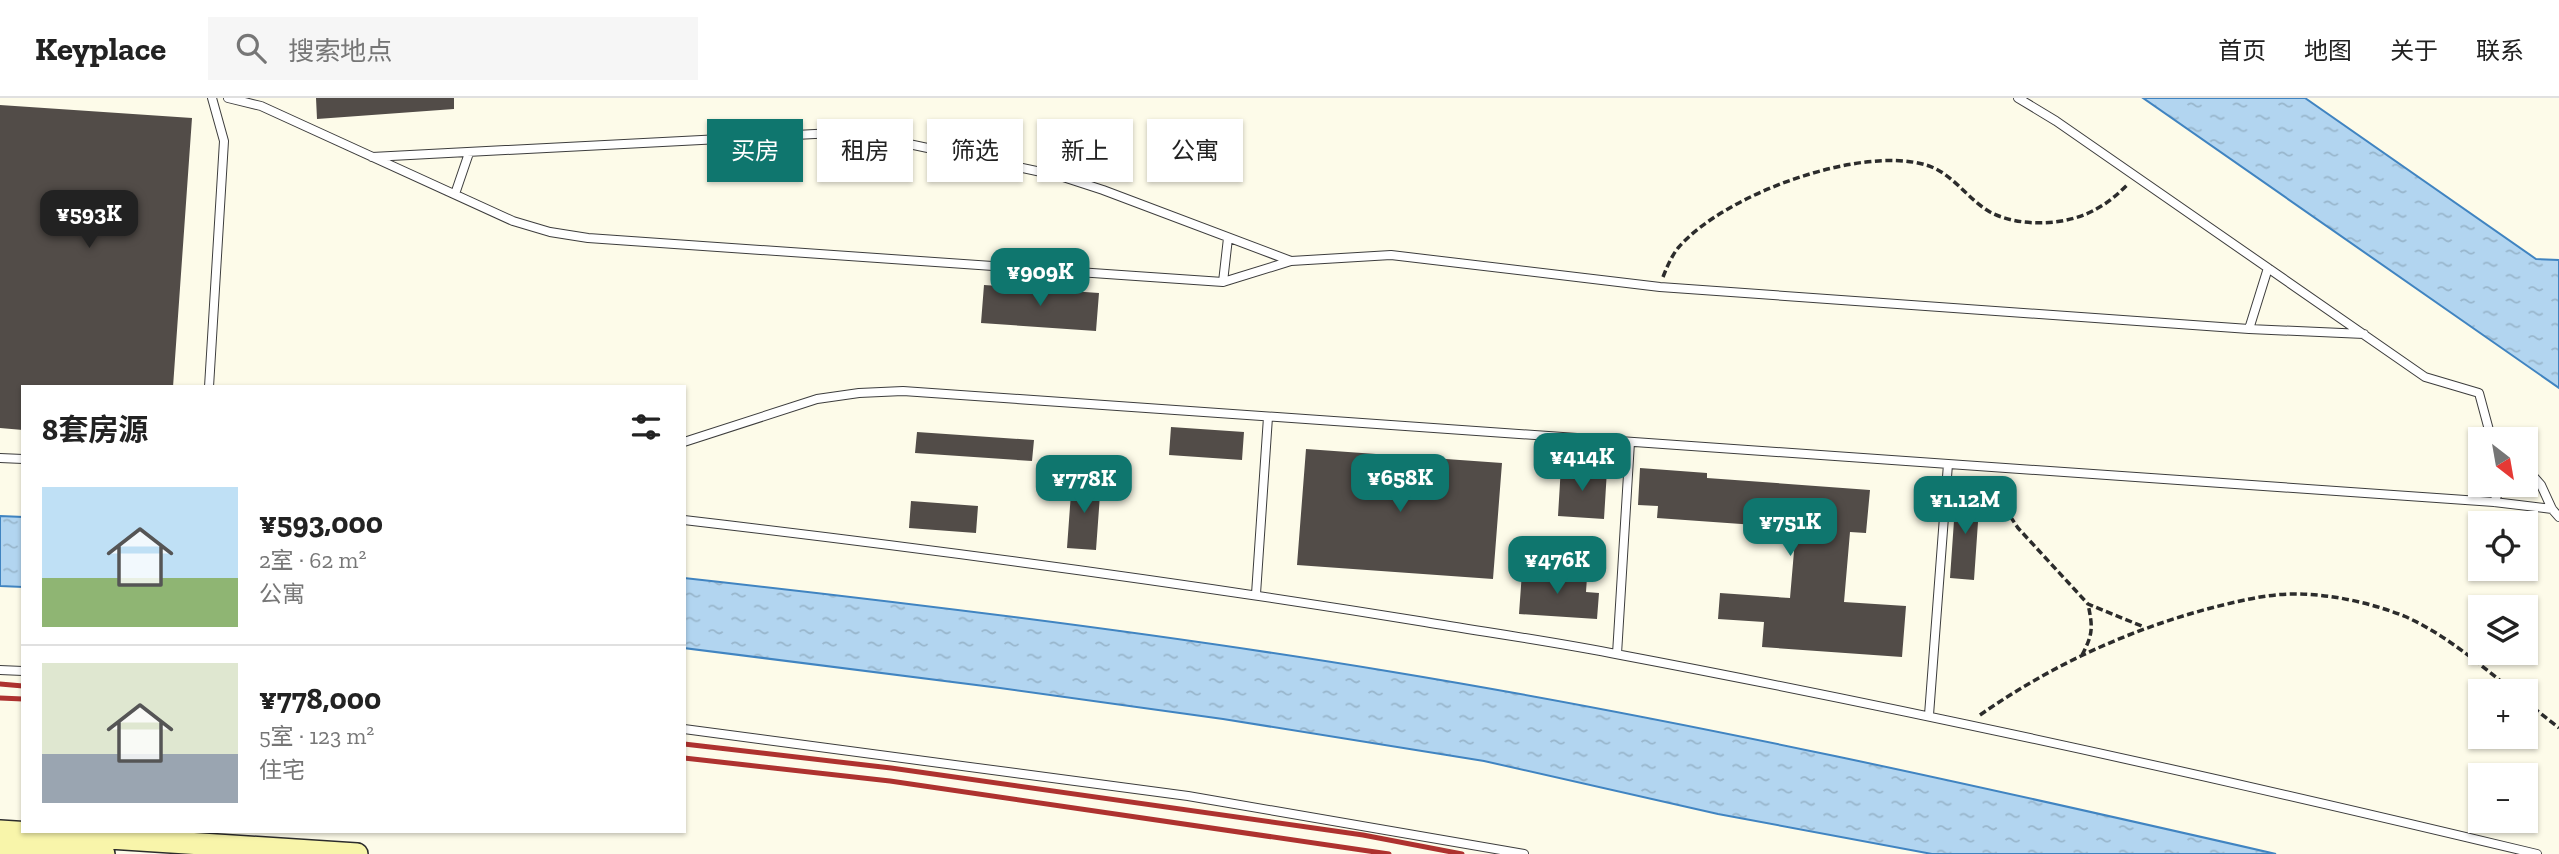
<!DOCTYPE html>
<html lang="zh">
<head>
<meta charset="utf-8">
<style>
	:root { --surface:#fff; --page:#f6f6f6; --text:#222; --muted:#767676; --line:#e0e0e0; --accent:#0f766e }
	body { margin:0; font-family:"Zilla Slab","Noto Sans SC",serif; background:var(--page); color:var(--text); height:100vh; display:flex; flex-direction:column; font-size:26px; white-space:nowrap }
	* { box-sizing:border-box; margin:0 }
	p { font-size:23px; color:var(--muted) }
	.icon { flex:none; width:38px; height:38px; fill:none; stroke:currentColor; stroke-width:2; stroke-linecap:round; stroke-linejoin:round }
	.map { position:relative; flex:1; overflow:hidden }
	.sheet { position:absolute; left:21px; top:287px; width:665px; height:448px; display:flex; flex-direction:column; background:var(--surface); border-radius:0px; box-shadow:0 2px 5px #0004 }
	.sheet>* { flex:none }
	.top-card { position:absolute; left:707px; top:21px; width:665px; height:63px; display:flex; gap:14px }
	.needle { width:46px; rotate:149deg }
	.buttons { position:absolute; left:2468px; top:329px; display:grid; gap:14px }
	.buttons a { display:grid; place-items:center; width:70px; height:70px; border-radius:0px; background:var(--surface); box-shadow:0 2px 5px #0004; font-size:35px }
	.price { position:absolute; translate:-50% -60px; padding:0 16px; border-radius:14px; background:var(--accent); color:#fff; font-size:23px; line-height:46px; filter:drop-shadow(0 2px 4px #0008) }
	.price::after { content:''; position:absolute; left:50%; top:42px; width:21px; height:16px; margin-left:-10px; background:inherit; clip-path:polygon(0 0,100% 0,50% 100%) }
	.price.active { background:#222; color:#fff }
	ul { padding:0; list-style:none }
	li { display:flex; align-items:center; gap:21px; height:175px; padding:0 21px }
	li+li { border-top:2px solid var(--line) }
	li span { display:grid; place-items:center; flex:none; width:196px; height:140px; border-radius:0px; color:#555 }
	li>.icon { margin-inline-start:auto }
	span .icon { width:84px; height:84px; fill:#fffc; stroke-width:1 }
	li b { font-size:30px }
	h2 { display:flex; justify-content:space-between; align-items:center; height:84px; padding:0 21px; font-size:30px }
	.chip { padding:0 24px; border-radius:0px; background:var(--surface); box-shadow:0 2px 5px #0004; font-size:24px; line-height:63px }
	.chip.active { background:var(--accent); color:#fff }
	header { display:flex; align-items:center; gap:42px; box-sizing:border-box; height:98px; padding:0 35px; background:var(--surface); border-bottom:2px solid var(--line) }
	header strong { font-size:33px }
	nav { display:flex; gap:38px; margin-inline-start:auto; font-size:24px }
	.search { width:490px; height:63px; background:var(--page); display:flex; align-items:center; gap:18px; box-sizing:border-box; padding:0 24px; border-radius:0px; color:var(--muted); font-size:26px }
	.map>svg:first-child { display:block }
	.water { fill:url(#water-ripples); stroke:#4084c1; stroke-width:2 }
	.building { fill:#524c48 }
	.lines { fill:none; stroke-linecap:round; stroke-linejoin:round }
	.lane-casing { stroke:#3d3d3d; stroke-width:10 }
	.secondary-casing { stroke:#2c2c2c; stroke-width:24 }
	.path { stroke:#2c2c2c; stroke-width:3.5; stroke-dasharray:7 3.5; stroke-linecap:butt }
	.lane { stroke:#fff; stroke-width:8 }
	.secondary { stroke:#f8f5aa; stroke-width:21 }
	.rail { stroke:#ae322f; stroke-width:5 }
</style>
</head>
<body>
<header>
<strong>Keyplace</strong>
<div class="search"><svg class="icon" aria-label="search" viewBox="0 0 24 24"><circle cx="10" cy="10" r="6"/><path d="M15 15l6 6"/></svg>搜索地点</div>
<nav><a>首页</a><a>地图</a><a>关于</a><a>联系</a></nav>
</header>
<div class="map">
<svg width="2559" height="756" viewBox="0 0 2559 756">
	<defs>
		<pattern id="water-ripples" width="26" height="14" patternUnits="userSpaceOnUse" patternTransform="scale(1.75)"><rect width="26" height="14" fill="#b2d5f0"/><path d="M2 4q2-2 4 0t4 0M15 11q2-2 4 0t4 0" fill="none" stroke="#98b6cc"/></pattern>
	</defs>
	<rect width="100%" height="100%" fill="#fdfbe9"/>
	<path class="water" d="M2143,0H2305L2536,161L2559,162V290Z
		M0,418L23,419V489L0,488Z
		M684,480C921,506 1158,535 1393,574C1690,623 1983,689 2276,756H1932L1718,716L1484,663L1223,621L1000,590L684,550Z"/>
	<path class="building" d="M316,0H454V11L317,21Z
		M0,7L192,20L173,289H23V332L0,330Z
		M984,187L1099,195L1096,233L981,225Z
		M1171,329L1244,334L1242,362L1169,357Z
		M917,334L1034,342L1032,363L915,355Z
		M1306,351L1502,365L1493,481L1297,467Z
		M1561,368L1607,372L1604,421L1558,418Z
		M1640,370L1707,375V380L1870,392L1866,435L1850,434L1844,504L1906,508L1902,559L1762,549L1764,524L1718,521L1720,495L1790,500L1796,430L1657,420L1658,408L1638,407Z
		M1072,381L1101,383L1096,452L1067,450Z
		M1956,394L1980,395L1974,482L1950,480Z
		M911,403L978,408L976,435L909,430Z
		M1522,474L1587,479L1586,494L1599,495L1597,521L1519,516Z"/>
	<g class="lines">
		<defs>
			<path id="lane" d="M228,0L261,8L513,123L550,134L588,140L1223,184L1291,163
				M2018,0L2056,23L2425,279L2479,295L2489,332L2498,341
				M372,59L834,35L871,38L1060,78L1103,92L1291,163L1391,157L1660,189L2249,231L2364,236
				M455,96L469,55
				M1223,184L1228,140
				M2249,231L2268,170
				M209,289L224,43L212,0
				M684,344L817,301L859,295L903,293L2494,404L2552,411
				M0,360L23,361
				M2525,369L2541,387L2552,411L2559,419
				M2494,404L2502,387
				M684,422C932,451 1179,484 1425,524C1491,535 1556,544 1621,557C1928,615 2233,683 2537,756
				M1256,496L1268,319
				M1617,556L1630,344
				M0,572L23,573
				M1929,617L1948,366
				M684,631L1188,698L1524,756"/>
			<path id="secondary" d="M0,733L357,756
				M0,750L104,756"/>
		</defs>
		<use href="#lane" class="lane-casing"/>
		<use href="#secondary" class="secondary-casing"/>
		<path class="path" d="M1663,179C1667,169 1671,159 1678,150C1723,97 1859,47 1926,67C1953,75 1967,101 1990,114C2020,130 2069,128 2098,110C2109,104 2118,96 2127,87
			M1994,381L1996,397L2018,430L2088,506L2144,529
			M2082,557C2093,536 2093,530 2088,506
			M2525,603L2559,630
			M1980,617C2050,568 2128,532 2211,510C2239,503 2270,495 2300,496C2335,497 2371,505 2404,518C2445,536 2478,565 2513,593"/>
		<use href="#lane" class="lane"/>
		<use href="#secondary" class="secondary"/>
		<path class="rail" d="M0,586L23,588
			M0,600L23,601
			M684,646L891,670L1363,737L1462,756
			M684,660L890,683L1389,756"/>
	</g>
</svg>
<div class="buttons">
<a><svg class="needle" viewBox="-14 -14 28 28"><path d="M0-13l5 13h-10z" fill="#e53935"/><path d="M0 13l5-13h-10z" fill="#767676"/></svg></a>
<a><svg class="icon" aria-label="locate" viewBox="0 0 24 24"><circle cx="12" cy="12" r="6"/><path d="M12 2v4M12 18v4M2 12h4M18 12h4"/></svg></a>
<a><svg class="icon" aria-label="layers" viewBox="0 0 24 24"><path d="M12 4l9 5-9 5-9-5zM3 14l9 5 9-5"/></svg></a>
<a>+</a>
<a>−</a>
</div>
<b class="price active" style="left:89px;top:152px">¥593K</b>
<b class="price" style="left:1040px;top:210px">¥909K</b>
<b class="price" style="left:1582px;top:395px">¥414K</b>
<b class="price" style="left:1400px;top:416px">¥658K</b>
<b class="price" style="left:1084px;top:417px">¥778K</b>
<b class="price" style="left:1965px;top:438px">¥1.12M</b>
<b class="price" style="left:1790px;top:460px">¥751K</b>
<b class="price" style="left:1557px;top:498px">¥476K</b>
<div class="top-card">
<a class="chip active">买房</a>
<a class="chip">租房</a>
<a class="chip">筛选</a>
<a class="chip">新上</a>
<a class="chip">公寓</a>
</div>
<section class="sheet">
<h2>8套房源<svg class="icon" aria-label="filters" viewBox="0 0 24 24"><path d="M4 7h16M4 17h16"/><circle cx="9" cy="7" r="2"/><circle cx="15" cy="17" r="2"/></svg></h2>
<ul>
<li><span style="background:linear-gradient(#bfe0f5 65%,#8fb573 0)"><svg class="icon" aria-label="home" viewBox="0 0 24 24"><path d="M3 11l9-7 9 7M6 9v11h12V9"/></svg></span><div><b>¥593,000</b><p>2室 · 62 m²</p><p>公寓</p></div></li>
<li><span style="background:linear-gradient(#dfe7d0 65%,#9aa5b1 0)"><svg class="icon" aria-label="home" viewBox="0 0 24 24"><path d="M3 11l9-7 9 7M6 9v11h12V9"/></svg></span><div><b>¥778,000</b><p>5室 · 123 m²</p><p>住宅</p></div></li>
</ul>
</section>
</div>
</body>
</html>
